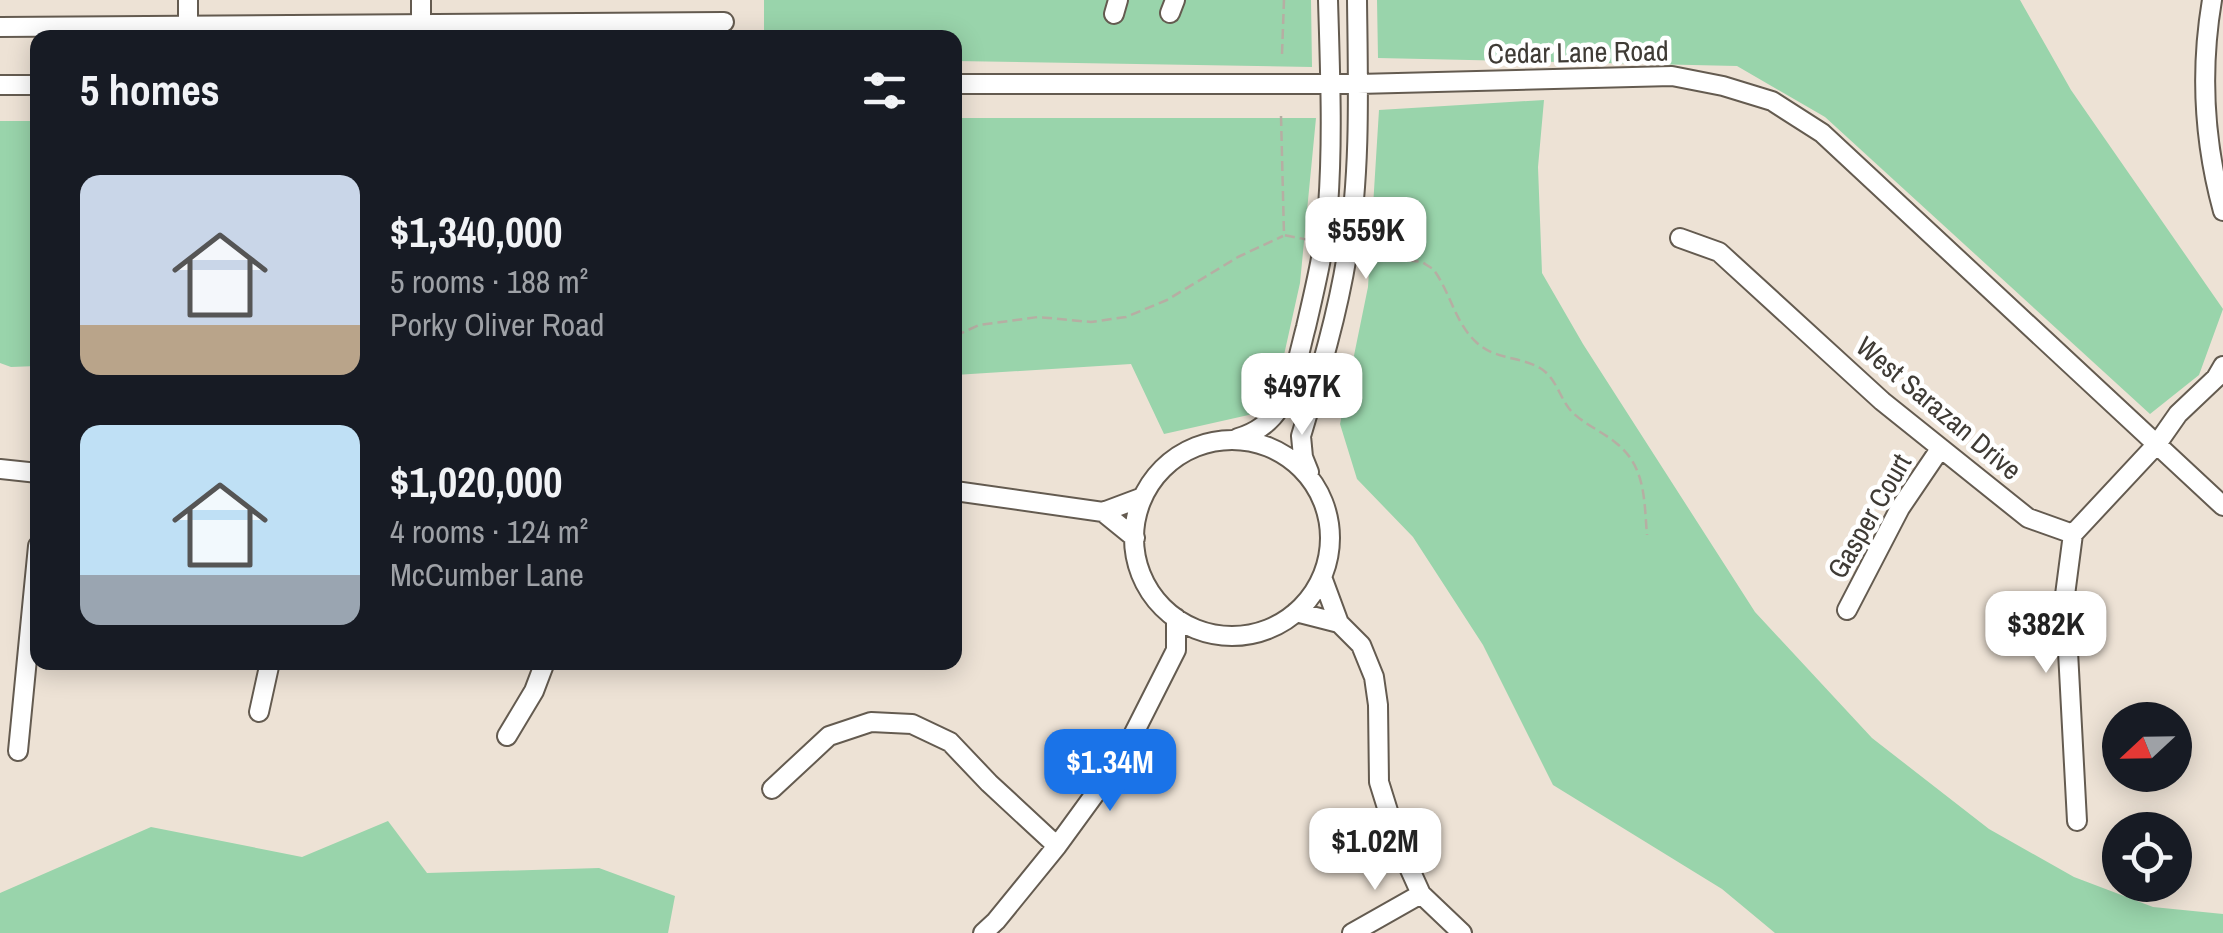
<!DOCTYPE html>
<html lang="en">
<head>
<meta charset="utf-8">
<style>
	:root { --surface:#171b24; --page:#20242c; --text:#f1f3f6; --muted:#9ea1a6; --accent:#1a73e8 }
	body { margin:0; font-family:"Archivo Narrow",sans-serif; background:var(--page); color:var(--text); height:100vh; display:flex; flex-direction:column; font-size:38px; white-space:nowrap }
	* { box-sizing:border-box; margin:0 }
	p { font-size:32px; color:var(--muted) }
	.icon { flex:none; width:55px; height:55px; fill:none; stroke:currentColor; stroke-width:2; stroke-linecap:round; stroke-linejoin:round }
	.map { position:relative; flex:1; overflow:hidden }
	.side { position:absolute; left:30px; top:30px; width:932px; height:640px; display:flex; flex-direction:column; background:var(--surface); border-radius:20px; box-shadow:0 5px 25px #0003 }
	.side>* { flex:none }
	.needle { width:65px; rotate:248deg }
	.buttons { position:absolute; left:2102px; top:702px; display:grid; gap:20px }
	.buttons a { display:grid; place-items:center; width:90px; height:90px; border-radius:50%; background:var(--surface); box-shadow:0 5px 25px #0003; font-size:50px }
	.price { position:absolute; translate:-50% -85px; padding:0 22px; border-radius:20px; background:#fff; color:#222; font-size:32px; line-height:65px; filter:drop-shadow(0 2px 5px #0008) }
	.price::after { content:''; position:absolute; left:50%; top:60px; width:30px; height:22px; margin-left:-15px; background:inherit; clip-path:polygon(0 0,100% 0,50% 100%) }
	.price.on { background:var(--accent); color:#fff }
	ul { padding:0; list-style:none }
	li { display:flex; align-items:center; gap:30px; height:250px; padding:0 50px }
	li span { display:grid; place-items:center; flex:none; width:280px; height:200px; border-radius:20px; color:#555 }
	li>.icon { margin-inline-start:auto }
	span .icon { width:120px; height:120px; fill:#fffc; stroke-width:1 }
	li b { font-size:42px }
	h2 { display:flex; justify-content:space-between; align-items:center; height:120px; padding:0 50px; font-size:42px }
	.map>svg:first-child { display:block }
	.green { fill:#99d4ab }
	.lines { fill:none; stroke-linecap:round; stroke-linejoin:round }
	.minor-casing { stroke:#645b50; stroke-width:22 }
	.path { stroke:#b6aea3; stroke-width:2.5; stroke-dasharray:10 5; stroke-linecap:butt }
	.minor { stroke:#fff; stroke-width:18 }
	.labels { text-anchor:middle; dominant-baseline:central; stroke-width:9; stroke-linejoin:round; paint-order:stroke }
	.street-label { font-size:28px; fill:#3f3b35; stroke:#fff }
</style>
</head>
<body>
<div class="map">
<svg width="2223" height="933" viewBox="0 0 2223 933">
	<rect width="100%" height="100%" fill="#ede2d5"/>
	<path class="green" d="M764,0H1311L1312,67L955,61V38L764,37Z
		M1377,0H2020L2071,90L2223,309L2199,375L2150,414L1825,117L1737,66L1378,58Z
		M1544,100L1538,167L1542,273L1583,344L1755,612L1872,738L1989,829L2074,877L2153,907L2223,914V933H1775L1722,889L1553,785L1483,645L1413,537L1357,479L1340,424L1368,287L1379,110Z
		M955,118H1316L1300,283L1278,382L1253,414L1164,434L1131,364L955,375Z
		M0,121H37V366L11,367L0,363Z
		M388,821L427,873L599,868L675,896L668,933H0V893L151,827L302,857Z"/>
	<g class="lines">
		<defs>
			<path id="minor" d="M2212,0C2200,71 2204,142 2223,211
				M1170,13L1175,0
				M1114,14L1118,0
				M421,24V0
				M0,27L724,22
				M188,37V0
				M955,84H1358L1672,76L1723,86L1772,101L1822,133L2223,506
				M0,85H38
				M1680,238L1719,252L1882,401L2028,518L2073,534L2157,444L2178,414L2216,378L2223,366
				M1238,438C1255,433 1270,423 1280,407C1294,383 1299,353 1306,327C1315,288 1325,247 1328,207C1333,138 1330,69 1328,0
				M1134 538a98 98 0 1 1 196 0a98 98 0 1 1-196 0Z
				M0,469L38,473
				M1309,472L1303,457L1301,436C1319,376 1337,317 1347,255C1361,174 1358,83 1357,0
				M955,491L1103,512L1143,497
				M1103,512L1135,538
				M2073,534L2065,595L2077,821
				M1322,577L1339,623L1361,645L1374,677L1378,705L1379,782L1398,843L1421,894L1462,933
				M1847,610L1900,508L1940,449
				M1296,612L1339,623
				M259,712L270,662
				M507,736L534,691L545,662
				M18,751L38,546
				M772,789L829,736L871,722L912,724L950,742L989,783L1057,846
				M983,933L996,921L1057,846L1100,787L1133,735L1176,650V618
				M1352,933L1421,894"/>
		</defs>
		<use href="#minor" class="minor-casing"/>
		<path class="path" d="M1282,54L1284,0
			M1281,116L1284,235L1309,240
			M1364,255L1422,262L1433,269C1450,291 1455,323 1476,342C1495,360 1519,356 1540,368C1557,378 1559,398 1572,412C1584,424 1603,432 1616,443C1646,466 1644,501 1647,535
			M955,336L979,325L1038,317L1091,322L1126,317L1167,300L1238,257L1283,236"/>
		<use href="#minor" class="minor"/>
	</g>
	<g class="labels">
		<g class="street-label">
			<text transform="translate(1578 52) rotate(-1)">Cedar Lane Road</text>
			<text transform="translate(1939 408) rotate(40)">West Sarazan Drive</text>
			<text transform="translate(1869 516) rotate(-60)">Gasper Court</text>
		</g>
	</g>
</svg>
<div class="buttons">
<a><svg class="needle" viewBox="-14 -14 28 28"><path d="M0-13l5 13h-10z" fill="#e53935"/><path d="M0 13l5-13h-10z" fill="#9ea1a6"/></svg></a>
<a><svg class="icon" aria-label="locate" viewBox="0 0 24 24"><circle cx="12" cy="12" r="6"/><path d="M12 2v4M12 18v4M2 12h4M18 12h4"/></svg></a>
</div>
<b class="price" style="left:1366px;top:282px">$559K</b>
<b class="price" style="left:1302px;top:438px">$497K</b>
<b class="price" style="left:2046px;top:676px">$382K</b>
<b class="price on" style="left:1110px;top:814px">$1.34M</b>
<b class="price" style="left:1375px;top:893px">$1.02M</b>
<section class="side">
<h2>5 homes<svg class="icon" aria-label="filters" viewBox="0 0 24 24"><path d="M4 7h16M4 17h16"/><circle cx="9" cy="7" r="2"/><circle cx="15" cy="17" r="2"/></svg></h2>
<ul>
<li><span style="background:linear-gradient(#c9d6e8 75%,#b9a48a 0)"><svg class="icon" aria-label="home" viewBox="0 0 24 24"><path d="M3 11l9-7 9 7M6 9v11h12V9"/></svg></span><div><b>$1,340,000</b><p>5 rooms · 188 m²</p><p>Porky Oliver Road</p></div></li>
<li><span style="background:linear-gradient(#bfe0f5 75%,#9aa5b1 0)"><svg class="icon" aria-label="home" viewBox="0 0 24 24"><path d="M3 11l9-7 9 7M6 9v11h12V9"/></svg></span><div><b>$1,020,000</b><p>4 rooms · 124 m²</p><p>McCumber Lane</p></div></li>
</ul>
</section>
</div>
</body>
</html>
